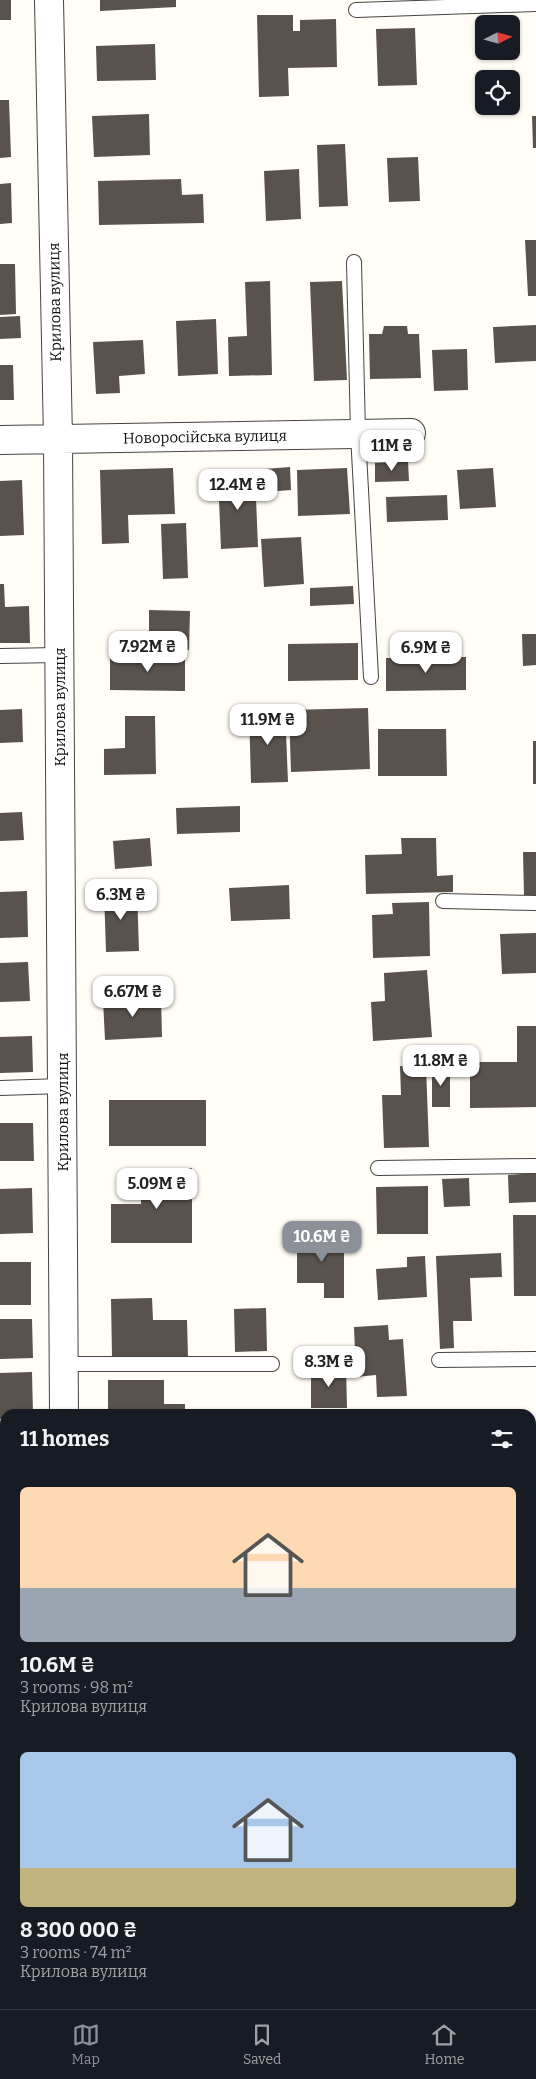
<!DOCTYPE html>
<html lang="en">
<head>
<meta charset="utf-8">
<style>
	:root { --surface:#171b24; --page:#242831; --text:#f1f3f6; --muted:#9ea1a6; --line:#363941; --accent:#8c9099 }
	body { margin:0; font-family:Bitter,serif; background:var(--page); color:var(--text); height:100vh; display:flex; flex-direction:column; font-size:19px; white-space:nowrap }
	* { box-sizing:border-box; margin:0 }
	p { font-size:16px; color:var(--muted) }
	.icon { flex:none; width:28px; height:28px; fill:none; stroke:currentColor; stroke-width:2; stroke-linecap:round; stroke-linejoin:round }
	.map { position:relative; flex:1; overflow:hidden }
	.side { position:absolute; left:0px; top:1409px; width:536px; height:601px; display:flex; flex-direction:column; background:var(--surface); border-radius:15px 15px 0 0; box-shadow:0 1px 4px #0004 }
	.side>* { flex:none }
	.needle { width:32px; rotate:84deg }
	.buttons { position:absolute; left:475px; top:15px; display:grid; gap:10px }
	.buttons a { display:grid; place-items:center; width:45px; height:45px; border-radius:8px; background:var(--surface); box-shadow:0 1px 4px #0004; font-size:25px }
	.price { position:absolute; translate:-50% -42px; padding:0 11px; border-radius:10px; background:#fff; color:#222; font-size:16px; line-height:32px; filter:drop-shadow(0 1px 2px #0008) }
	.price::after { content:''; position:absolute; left:50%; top:30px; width:15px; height:11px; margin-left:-8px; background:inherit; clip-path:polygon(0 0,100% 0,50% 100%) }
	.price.on { background:var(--accent); color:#fff }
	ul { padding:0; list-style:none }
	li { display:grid; align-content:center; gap:10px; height:265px; padding:0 20px }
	li span { display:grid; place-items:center; height:155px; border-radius:8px; color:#555 }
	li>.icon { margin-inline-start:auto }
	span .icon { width:90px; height:90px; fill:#fffc; stroke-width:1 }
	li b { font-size:21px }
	h2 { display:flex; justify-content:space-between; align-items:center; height:60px; padding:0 20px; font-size:21px }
	.dock { display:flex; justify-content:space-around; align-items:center; height:70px; border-top:1px solid var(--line); background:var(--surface); font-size:14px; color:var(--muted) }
	.dock a { display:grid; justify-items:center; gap:2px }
	.dock .on { color:var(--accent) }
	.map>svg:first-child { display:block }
	.building { fill:#5a524d }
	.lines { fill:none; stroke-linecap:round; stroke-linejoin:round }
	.lane-casing { stroke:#444; stroke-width:16 }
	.street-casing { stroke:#444; stroke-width:30 }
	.secondary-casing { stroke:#333; stroke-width:30 }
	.lane { stroke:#fff; stroke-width:14 }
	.street { stroke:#fff; stroke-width:28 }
	.secondary { stroke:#fff6b0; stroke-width:28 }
	.labels { text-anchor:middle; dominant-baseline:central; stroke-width:5; stroke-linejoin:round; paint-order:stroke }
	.street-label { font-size:15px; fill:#111; stroke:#fff }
</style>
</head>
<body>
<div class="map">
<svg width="536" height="2009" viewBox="0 0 536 2009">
	<rect width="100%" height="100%" fill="#fffdf5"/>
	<path class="building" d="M0,0H11V20H0Z
		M100,0H176V7L100,11Z
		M257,15H293V31H300V20L336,19L337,67L288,68L289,96L259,97Z
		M415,28L417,85L378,86L376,29Z
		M155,44L156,80L97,81L96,46Z
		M0,100H9L11,157L0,158Z
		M149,114L150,155L94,157L92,116Z
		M532,116H536V148H533Z
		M345,144L348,206L319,207L317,145Z
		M418,157L420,201L389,202L387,158Z
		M299,169L301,219L266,221L264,171Z
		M181,179L182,195L203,194L204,223L99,225L98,181Z
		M11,183L12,223L0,224V184Z
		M525,240H536V296H528Z
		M0,264H15L16,314L0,315Z
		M270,281L272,375L229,376L228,337L247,336L245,282Z
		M342,281L347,380L314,381L310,282Z
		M20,316L21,338L0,339V317Z
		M216,319L218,374L178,376L176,321Z
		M536,325V361L495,363L493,327Z
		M384,326H407L408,334H419L421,378L370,379L369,334H382Z
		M143,340L145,374L119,376L120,393L96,394L93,342Z
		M467,349L468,390L434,391L432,350Z
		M0,365H13L14,400H0Z
		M408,461L409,481L375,482V463Z
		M290,467L291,490L265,492L264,469Z
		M173,468L175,514L128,515L129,543L102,544L100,470Z
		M347,468L350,514L298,516L297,470Z
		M493,468L496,507L460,509L457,470Z
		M255,474L258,547L221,549L218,475Z
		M22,480L24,535L0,536V481Z
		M447,495L448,520L387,522L386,497Z
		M186,523L188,578L163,579L161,524Z
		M301,537L304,584L264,587L261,539Z
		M0,584H4L5,607L29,606L30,643H0Z
		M353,586L354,604L310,606V588Z
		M149,610L190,611L189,650H149Z
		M522,634H536V665L523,666Z
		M358,643V680L288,681V644Z
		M110,655L185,656V691L110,690Z
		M466,657V690L386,691V658Z
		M285,708L288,782L251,783L249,709Z
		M368,708L370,769L291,772L289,710Z
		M22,709L23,742L0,743V710Z
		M125,716H155L156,774L104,775V749L125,748Z
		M378,729H446L447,776H378Z
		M533,741H536V784H533Z
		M240,806V832L177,834L176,808Z
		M22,812L24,840L0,841V813Z
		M150,838L152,866L115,869L113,841Z
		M401,838H436L437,876L453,875V892L366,894L365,855L402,854Z
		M523,852H536V895H524Z
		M289,885L290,919L231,921L229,888Z
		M137,890L139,951L106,952L104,891Z
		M27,891L28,937L0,938V892Z
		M429,902L430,956L373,958L372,915L393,914L392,903Z
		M536,933V973L502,974L500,934Z
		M28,962L30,1001L0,1002V963Z
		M427,970L432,1037L373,1041L371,1002L385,1001L384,973Z
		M161,997L162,1037L105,1040L103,1000Z
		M517,1026H536V1107L470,1108V1062H517Z
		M32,1036L33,1072L0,1073V1037Z
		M400,1066H426L429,1147L384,1148L382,1095H401Z
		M432,1067H450V1107H432Z
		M109,1100H206V1146H109Z
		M0,1123H33L34,1161H0Z
		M141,1168H192V1243H111V1204H141Z
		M536,1173V1202L509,1203L508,1175Z
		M469,1178L470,1206L444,1207L442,1179Z
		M428,1186V1234H377L376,1187Z
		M32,1188L33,1233L0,1234V1189Z
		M513,1215H536V1296H514Z
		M297,1235L344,1236V1298H324V1283H297Z
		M501,1253L502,1277L470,1278L472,1321H453L454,1348L440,1349L436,1256Z
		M425,1256L427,1297L378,1300L376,1269L407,1267V1257Z
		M0,1262H31V1305H0Z
		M152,1298L153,1320H187L188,1356L112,1357L111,1299Z
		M266,1308L267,1351L235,1352L234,1309Z
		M0,1319H32L33,1358L0,1359Z
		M388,1325L389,1340L403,1339L407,1396L377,1397L376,1375L356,1377L354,1327Z
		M311,1368H346L347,1408H311Z
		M32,1372L33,1414H5V1419H0V1373Z
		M108,1380H164V1404H185V1414H108Z
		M0,1438H5V1493H0Z
		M0,1532H5V1570H0Z
		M0,1603H5V1645H0Z
		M5,1682V1734H0V1683Z
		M5,1770V1818H0V1771Z
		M0,1864H5V1946H0Z
		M536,2006V2009H501V2007Z"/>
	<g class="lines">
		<defs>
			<path id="lane" d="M356,10L536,4
				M354,262L358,434L371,677
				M0,656L59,655
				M443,901L536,903
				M0,1088L62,1086
				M378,1168L536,1166
				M439,1360L536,1359
				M64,1364H272
				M0,1585H5
				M531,1633H536
				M376,2005V2009"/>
			<path id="street" d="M49,0L58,439L64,1414
				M0,440L411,433
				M96,2005V2009"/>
			<path id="secondary" d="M531,1976H536
				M0,1996H5"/>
		</defs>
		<use href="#lane" class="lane-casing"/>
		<use href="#street" class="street-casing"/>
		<use href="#secondary" class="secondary-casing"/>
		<use href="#lane" class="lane"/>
		<use href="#street" class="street"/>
		<use href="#secondary" class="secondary"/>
	</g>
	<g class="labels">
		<g class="street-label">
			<text transform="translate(55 302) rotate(-91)">Крилова вулиця</text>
			<text transform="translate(205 437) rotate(-1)">Новоросійська вулиця</text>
			<text transform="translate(60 707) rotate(-90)">Крилова вулиця</text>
			<text transform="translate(63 1112) rotate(-90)">Крилова вулиця</text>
		</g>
	</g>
</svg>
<div class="buttons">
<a><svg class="needle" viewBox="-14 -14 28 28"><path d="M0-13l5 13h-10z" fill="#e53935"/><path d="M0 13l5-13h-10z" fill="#9ea1a6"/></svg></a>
<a><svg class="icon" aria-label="locate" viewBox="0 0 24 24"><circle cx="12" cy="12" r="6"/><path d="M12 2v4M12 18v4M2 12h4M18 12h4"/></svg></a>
</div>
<b class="price" style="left:392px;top:472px">11M ₴</b>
<b class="price" style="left:238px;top:511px">12.4M ₴</b>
<b class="price" style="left:148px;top:673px">7.92M ₴</b>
<b class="price" style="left:426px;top:674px">6.9M ₴</b>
<b class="price" style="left:268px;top:746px">11.9M ₴</b>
<b class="price" style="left:121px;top:921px">6.3M ₴</b>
<b class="price" style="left:133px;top:1018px">6.67M ₴</b>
<b class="price" style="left:441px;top:1087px">11.8M ₴</b>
<b class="price" style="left:157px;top:1210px">5.09M ₴</b>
<b class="price on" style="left:322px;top:1263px">10.6M ₴</b>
<b class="price" style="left:329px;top:1388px">8.3M ₴</b>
<section class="side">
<h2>11 homes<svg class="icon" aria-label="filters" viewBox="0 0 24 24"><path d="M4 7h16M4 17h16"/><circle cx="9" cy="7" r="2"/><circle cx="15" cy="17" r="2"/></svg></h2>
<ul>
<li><span style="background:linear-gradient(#ffd9b3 65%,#9aa5b1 0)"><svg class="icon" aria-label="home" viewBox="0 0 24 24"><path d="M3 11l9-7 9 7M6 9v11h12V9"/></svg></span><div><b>10.6M ₴</b><p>3 rooms · 98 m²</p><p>Крилова вулиця</p></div></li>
<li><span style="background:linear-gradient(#a9c7e8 75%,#c2b280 0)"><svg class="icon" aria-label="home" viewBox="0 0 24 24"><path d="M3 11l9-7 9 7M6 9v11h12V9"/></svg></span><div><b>8 300 000 ₴</b><p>3 rooms · 74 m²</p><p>Крилова вулиця</p></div></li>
</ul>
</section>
</div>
<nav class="dock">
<a class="on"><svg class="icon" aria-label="map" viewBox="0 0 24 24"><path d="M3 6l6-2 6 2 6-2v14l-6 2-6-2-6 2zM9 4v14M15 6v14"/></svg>Map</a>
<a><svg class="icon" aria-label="saved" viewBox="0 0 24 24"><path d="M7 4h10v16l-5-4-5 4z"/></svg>Saved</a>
<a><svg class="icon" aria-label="home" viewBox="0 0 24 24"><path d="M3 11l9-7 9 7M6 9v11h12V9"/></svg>Home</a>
</nav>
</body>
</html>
